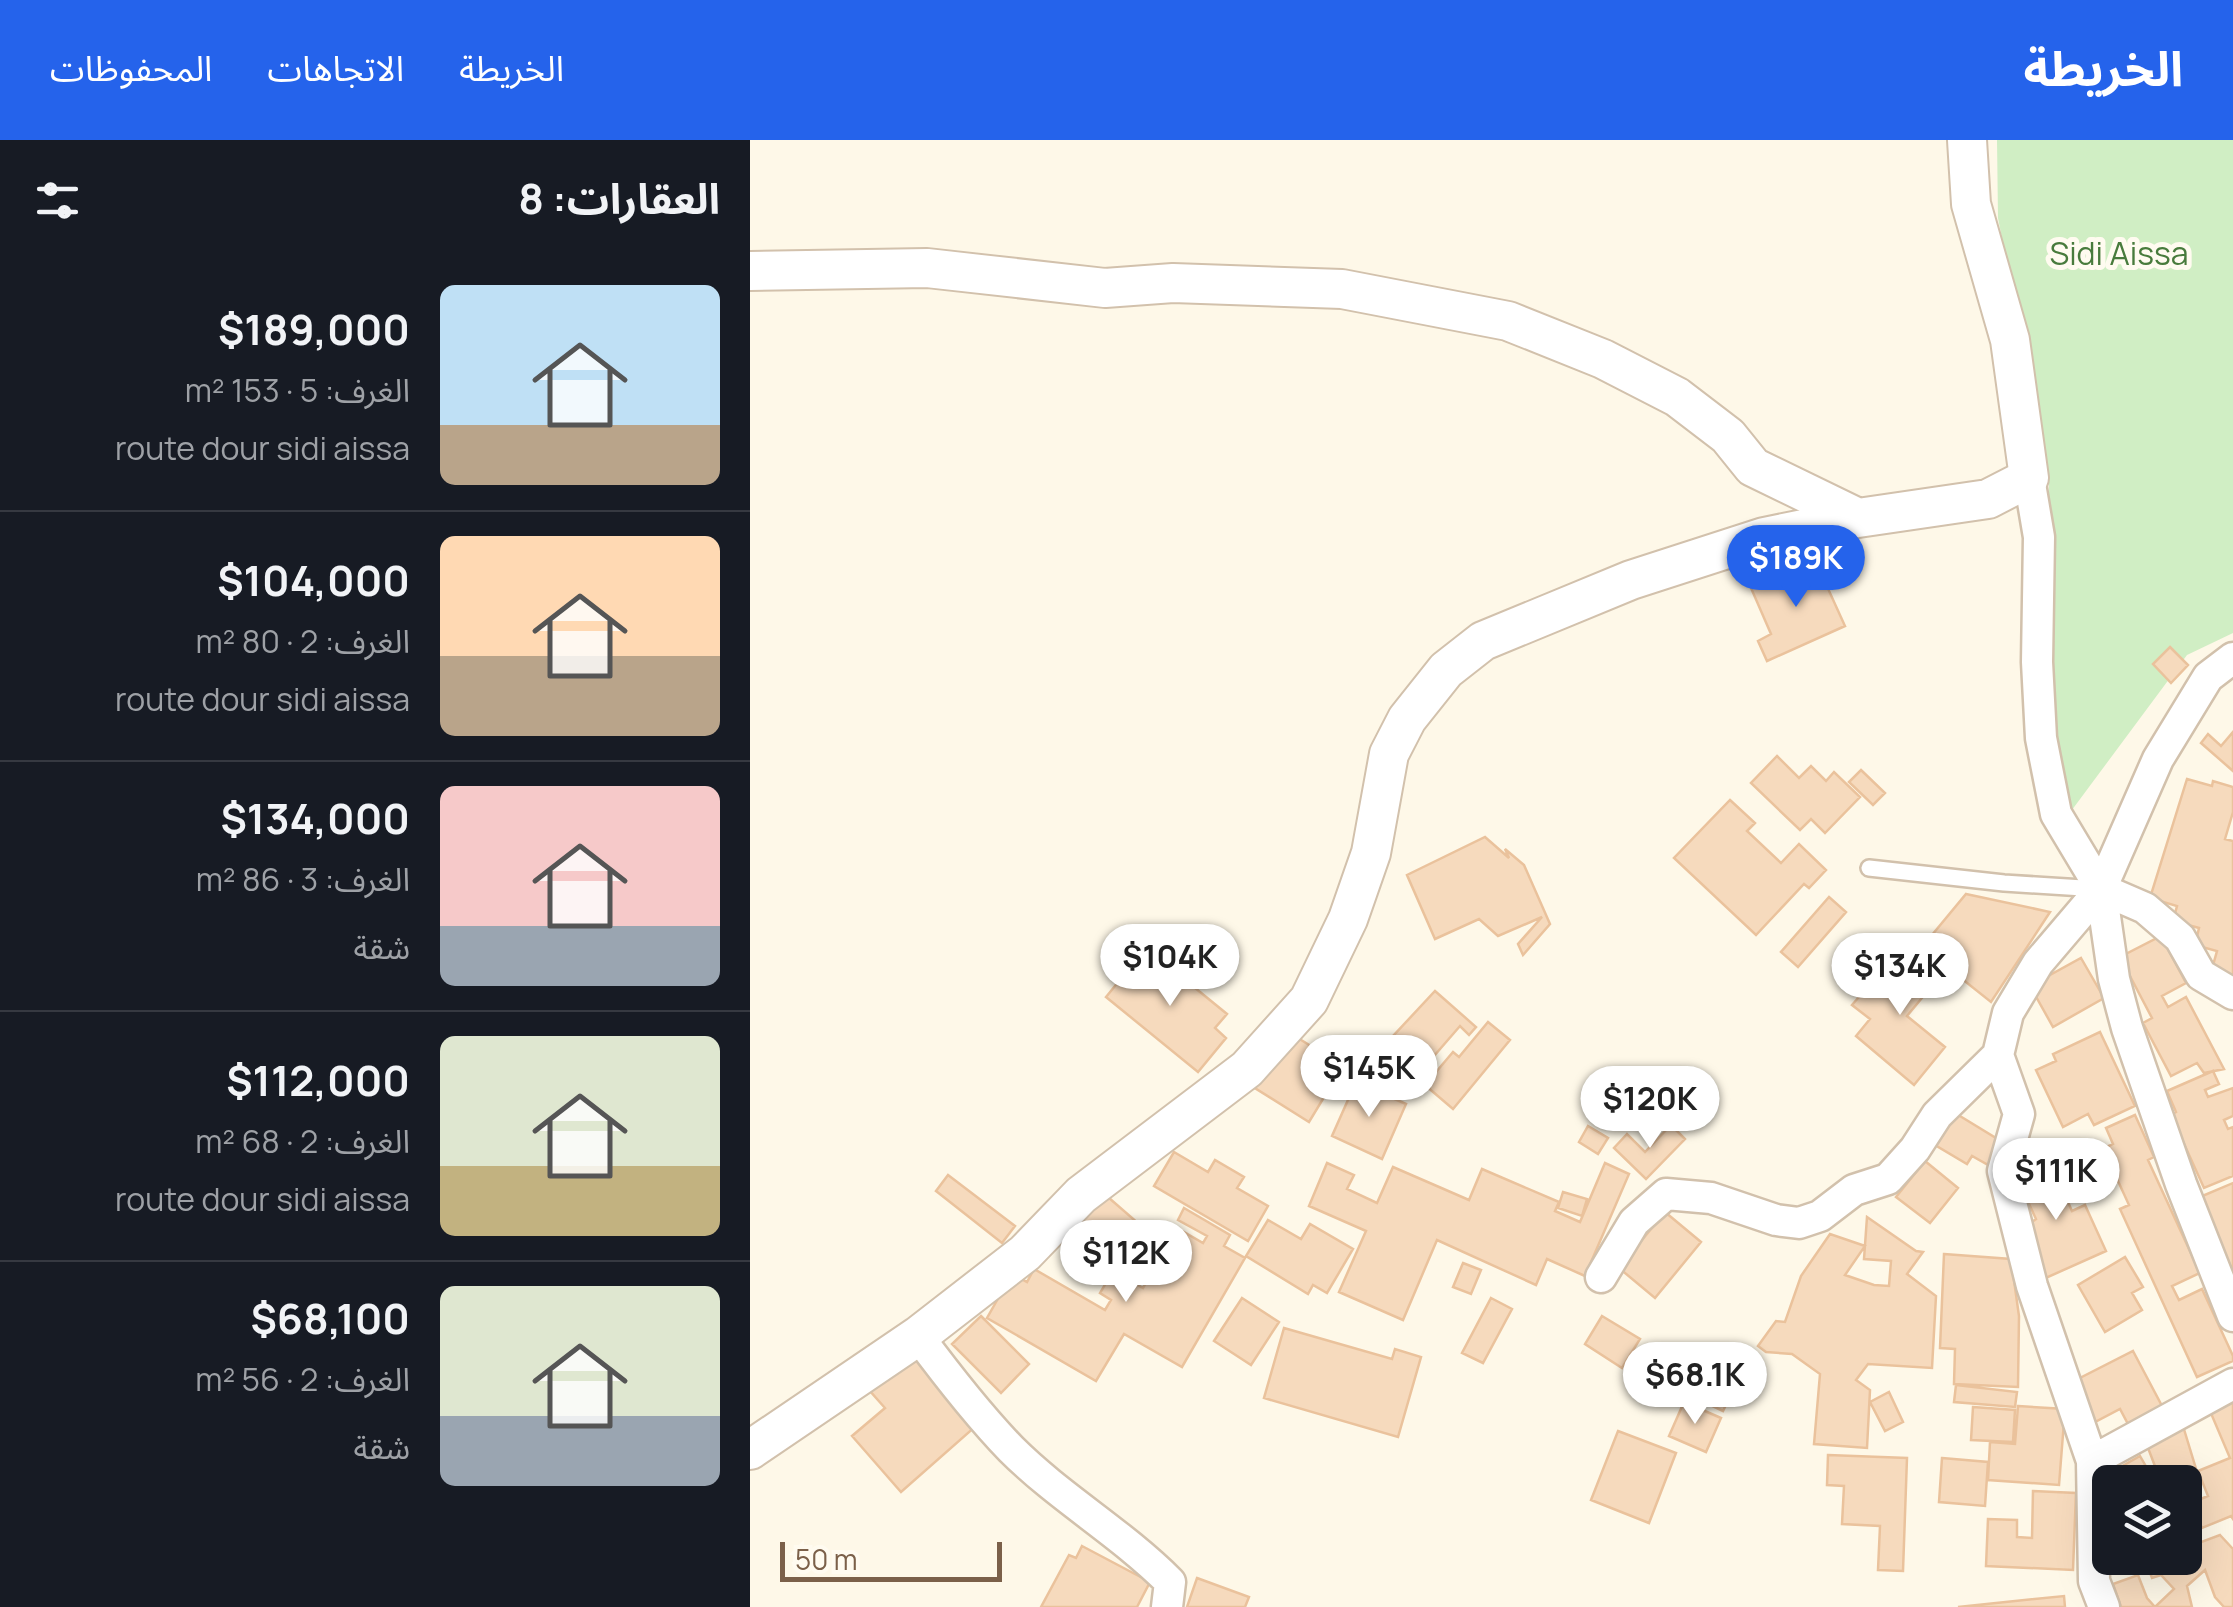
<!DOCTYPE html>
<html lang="ar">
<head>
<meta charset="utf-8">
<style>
	:root { --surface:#171b24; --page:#20242c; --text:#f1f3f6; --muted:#9ea1a6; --line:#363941; --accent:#2563eb }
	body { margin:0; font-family:Manrope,"Noto Sans Arabic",sans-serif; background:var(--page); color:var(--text); direction:rtl; height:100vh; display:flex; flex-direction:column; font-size:38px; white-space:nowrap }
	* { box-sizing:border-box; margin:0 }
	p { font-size:32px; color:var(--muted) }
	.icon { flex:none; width:55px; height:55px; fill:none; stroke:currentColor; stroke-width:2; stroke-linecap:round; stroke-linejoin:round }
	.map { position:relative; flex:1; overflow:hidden; direction:ltr }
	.details { display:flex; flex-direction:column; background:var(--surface); width:750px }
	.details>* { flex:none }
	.buttons { position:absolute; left:1342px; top:1325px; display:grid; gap:20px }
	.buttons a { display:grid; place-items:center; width:110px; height:110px; border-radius:15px; background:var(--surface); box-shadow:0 10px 40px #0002; font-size:50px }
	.scale { position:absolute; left:30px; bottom:25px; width:222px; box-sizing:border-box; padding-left:10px; border:5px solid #7b6049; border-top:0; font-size:28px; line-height:35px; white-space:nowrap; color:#7b6049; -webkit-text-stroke:8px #fffbf0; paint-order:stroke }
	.price { position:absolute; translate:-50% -85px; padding:0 22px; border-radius:35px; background:#fff; color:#222; font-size:32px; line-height:65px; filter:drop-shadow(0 2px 5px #0008) }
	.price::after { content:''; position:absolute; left:50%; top:60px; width:30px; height:22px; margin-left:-15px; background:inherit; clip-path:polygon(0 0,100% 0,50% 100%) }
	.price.current { background:var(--accent); color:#fff }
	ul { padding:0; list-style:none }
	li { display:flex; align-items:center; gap:30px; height:250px; padding:0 30px }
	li+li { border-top:2px solid var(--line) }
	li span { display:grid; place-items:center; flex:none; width:280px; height:200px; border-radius:15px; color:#555 }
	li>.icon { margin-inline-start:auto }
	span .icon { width:120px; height:120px; fill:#fffc; stroke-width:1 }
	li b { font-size:42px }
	h2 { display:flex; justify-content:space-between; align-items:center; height:120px; padding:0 30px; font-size:42px }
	header { display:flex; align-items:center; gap:60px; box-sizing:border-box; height:140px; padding:0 50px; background:var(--accent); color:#fff }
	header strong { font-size:48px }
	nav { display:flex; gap:55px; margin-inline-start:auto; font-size:35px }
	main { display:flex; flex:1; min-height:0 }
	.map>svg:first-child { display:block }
	.green { fill:#d0eec4 }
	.building { fill:#f6dabd; stroke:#eac29c; stroke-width:2.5 }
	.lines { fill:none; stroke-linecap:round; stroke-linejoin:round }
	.service-casing { stroke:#d2c1ac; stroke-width:20 }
	.minor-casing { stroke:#d2c1ac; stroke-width:35 }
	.tertiary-casing { stroke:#d2c1ac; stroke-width:42 }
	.service { stroke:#fff; stroke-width:15 }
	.minor { stroke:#fff; stroke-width:30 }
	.tertiary { stroke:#fff; stroke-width:38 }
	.labels { text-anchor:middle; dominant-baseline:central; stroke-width:10; stroke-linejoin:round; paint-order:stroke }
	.park-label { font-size:32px; fill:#487b3c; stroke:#fffbf0 }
</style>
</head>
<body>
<header>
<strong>الخريطة</strong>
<nav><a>الخريطة</a><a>الاتجاهات</a><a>المحفوظات</a></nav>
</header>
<main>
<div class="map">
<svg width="1483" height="1467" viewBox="0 0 1483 1467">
	<rect width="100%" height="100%" fill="#fef8e8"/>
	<path class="green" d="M1247,0H1483V493L1437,515L1316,678L1297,534L1299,336L1248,78Z"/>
	<path class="building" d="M1065,420L1095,486L1017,521L1008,501L1021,494L1001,448Z
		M1420,507L1438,525L1421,543L1403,524Z
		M1483,592V631L1451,603L1458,594L1471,606Z
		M1027,616L1049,638L1061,626L1076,641L1084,632L1110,657L1075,693L1061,679L1050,690L1001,643Z
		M1111,630L1135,653L1123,665L1099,642Z
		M1437,639L1462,646L1463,641L1483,647V672L1475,699L1483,701V843L1460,836L1467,811L1445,805L1449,788L1423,781L1427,766L1400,758Z
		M980,660L1005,683L997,691L1031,723L1049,704L1076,730L1059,748L1054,744L1006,795L924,718Z
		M735,697L759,718L755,709L774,725L800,784L773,815L768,804L792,777L748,796L729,779L685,799L657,735Z
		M1216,754L1300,772L1241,862L1172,807Z
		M1079,757L1096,772L1048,827L1031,812Z
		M1411,796L1436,843L1412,856L1418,867L1436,857L1474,929L1454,933L1447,923L1421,936L1393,883L1402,878L1370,817Z
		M396,808L477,874L465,888L476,898L448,932L356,857Z
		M1160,809L1191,835L1157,876L1195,907L1164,945L1106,896L1120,879L1102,865L1121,843L1127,848Z
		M1331,818L1354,858L1303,887L1280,846Z
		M685,851L726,887L719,895L710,886L664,939L630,910Z
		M738,882L760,900L703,969L675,945L703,912L709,917Z
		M535,890L593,926L559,982L500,945Z
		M1350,892L1385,966L1344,985L1338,974L1313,987L1286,930L1306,921L1303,914Z
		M1463,931L1469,944L1455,950L1458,957L1483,948V976L1474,980L1478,989L1483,987V1036L1454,1048L1421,975L1426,972L1417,951Z
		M606,942L656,964L632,1019L582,996Z
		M857,943L885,959L870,984L842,967Z
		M1205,973L1254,1003L1240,1026L1222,1016L1217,1024L1185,1005Z
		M1385,975L1404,1017L1398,1020L1450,1133L1422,1146L1429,1160L1452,1149L1483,1216V1221L1447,1237L1370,1069L1379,1065L1368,1041L1354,1048L1340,1015L1363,1004L1356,988Z
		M921,985L935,999L896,1039L864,1008L877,994L895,1012Z
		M838,986L858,998L848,1014L829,1002Z
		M424,1012L458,1032L465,1020L494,1037L487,1048L518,1066L498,1101L404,1046Z
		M1297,1016L1322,1071L1335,1065L1356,1111L1289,1141L1274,1088L1286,1079L1264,1031Z
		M1175,1021L1208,1048L1180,1083L1146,1057Z
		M577,1023L604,1035L597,1049L627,1063L643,1027L719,1060L732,1029L809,1062L805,1071L830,1082L855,1023L879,1034L835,1136L797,1119L786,1145L687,1100L653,1180L589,1152L616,1091L559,1066Z
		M198,1035L265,1086L252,1103L186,1051Z
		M1483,1043V1132L1450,1057Z
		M351,1051L396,1090L360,1131L316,1093Z
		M813,1052L837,1059L832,1076L808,1068Z
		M434,1068L480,1095L474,1106L495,1118L432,1227L374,1194L346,1241L237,1178L262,1134L277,1142L284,1129L355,1170L361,1160L350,1153L363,1131L393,1148L427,1088L453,1103L457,1096L428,1080Z
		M915,1072L951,1102L905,1158L869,1128Z
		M1117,1077L1166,1111L1173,1112L1157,1134L1186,1156L1182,1228L1118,1224L1106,1240L1120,1250L1117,1308L1064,1304L1070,1234L1042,1214L1016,1212L1008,1206L1026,1181L1035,1182L1051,1136L1080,1094L1115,1106L1095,1135L1124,1145L1139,1146L1141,1121L1114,1119Z
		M518,1080L551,1099L560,1084L603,1109L577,1153L563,1145L558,1154L496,1116Z
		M1194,1114L1261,1119L1269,1176L1268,1247L1204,1244L1205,1209L1190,1208Z
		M1375,1117L1393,1147L1382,1153L1392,1170L1355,1192L1328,1145Z
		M713,1123L731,1130L721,1154L703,1147Z
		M492,1158L529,1182L501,1225L464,1201Z
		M741,1158L762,1169L733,1223L712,1213Z
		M231,1176L279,1224L251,1253L202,1204Z
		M852,1176L890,1199L872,1228L835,1204Z
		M534,1188L642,1219L645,1209L671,1217L648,1297L514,1258Z
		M1383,1211L1412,1266L1378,1284L1370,1269L1345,1282L1324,1241Z
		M163,1214L226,1286L151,1352L102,1296L135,1268L120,1251Z
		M953,1228L986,1244L973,1271L939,1255Z
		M1206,1245L1267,1252L1265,1267L1204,1262Z
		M1139,1252L1153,1282L1135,1291L1120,1262Z
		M1483,1261V1379L1481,1376L1452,1388L1441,1363L1458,1356L1448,1331L1480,1318L1460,1271Z
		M934,1262L971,1278L956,1312L919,1296Z
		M1268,1266L1315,1269L1309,1345L1238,1340L1240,1302L1265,1304Z
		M1223,1267L1265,1270L1263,1302L1221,1300Z
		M1433,1286L1447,1332L1421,1342H1411L1395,1300Z
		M868,1291L926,1313L899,1383L841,1360Z
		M1078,1315L1157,1318L1153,1431L1128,1430L1130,1386L1092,1384L1094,1346L1077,1345Z
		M1390,1316L1405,1342L1360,1344L1355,1336Z
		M1192,1318L1238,1322L1235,1366L1189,1362Z
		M1283,1351L1326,1353L1323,1430L1236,1426L1238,1379L1267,1380V1397L1282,1398Z
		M1435,1365L1448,1387L1435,1394Z
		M1470,1395L1483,1409V1467H1474L1465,1457L1455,1430L1437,1446L1442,1467H1371L1363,1444L1388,1435L1397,1458L1405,1467L1424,1449L1411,1435L1402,1438L1396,1422L1409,1418H1435V1408Z
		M332,1406L400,1442L387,1467H291L319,1415L326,1418Z
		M447,1438L499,1457L495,1467H437Z
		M1314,1456L1315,1467H1208Z"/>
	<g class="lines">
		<defs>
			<path id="service" d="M1119,728L1254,743L1349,749"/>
			<path id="minor" d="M1279,338L1289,397L1287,522L1291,598L1306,674L1351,749L1395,768L1430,798L1451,835L1483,854
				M1483,518L1458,537L1408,619L1351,749L1364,839L1377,888L1431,1044L1483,1176
				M1248,915L1269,974L1253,1031L1282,1146L1342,1321L1483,1244
				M851,1137L884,1082L916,1054L961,1058L1026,1080L1049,1083L1070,1076L1104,1050L1138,1039L1165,1009L1187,975L1248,915L1258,873L1288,823L1351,749
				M168,1196C197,1235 227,1274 261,1309C310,1358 370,1392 420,1442L417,1467
				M1342,1321L1344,1441L1354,1467"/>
			<path id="tertiary" d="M0,131L177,128L355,148L423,143L592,149L758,181L853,219L927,257L978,296L1003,327L1108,378
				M0,1310L168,1196L275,1113L331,1055L497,929L559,860L598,779L621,713L639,614L657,579L696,530L733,501L881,440L1014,397L1108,378L1238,359L1279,338L1260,200L1221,64L1217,0"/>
		</defs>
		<use href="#service" class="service-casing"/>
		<use href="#minor" class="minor-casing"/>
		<use href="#tertiary" class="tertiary-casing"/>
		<use href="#service" class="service"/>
		<use href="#minor" class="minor"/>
		<use href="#tertiary" class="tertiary"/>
	</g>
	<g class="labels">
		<g class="park-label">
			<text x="1369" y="113">Sidi Aissa</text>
		</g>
	</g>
</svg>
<div class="buttons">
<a><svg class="icon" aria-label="layers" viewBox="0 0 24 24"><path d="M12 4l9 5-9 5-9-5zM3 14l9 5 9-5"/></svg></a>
</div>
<div class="scale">50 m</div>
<b class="price current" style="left:1046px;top:470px">$189K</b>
<b class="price" style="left:420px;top:869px">$104K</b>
<b class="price" style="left:1150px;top:878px">$134K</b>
<b class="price" style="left:619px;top:980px">$145K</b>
<b class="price" style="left:900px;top:1011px">$120K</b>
<b class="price" style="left:1306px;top:1083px">$111K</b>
<b class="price" style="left:376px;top:1165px">$112K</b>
<b class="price" style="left:945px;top:1287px">$68.1K</b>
</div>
<section class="details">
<h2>العقارات: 8<svg class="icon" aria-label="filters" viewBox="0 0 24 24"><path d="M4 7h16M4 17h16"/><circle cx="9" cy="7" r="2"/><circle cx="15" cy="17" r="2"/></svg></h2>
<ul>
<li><span style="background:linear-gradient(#bfe0f5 70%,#b9a48a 0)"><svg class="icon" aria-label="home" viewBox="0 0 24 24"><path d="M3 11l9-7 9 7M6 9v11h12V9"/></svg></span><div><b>$189,000</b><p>الغرف: 5 · 153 m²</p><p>route dour sidi aissa</p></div></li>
<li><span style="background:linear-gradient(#ffd9b3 60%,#b9a48a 0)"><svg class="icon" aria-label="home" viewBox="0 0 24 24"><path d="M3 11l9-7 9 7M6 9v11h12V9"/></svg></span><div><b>$104,000</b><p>الغرف: 2 · 80 m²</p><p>route dour sidi aissa</p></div></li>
<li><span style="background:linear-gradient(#f6c9c9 70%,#9aa5b1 0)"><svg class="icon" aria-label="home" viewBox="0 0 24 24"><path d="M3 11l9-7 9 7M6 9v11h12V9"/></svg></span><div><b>$134,000</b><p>الغرف: 3 · 86 m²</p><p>شقة</p></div></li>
<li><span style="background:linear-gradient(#dfe7d0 65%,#c2b280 0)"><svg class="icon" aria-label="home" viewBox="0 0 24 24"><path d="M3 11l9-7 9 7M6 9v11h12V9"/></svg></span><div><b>$112,000</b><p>الغرف: 2 · 68 m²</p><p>route dour sidi aissa</p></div></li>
<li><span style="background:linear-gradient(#dfe7d0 65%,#9aa5b1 0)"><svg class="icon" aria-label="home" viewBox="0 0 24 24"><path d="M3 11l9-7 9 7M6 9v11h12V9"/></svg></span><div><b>$68,100</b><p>الغرف: 2 · 56 m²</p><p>شقة</p></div></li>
</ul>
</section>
</main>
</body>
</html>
